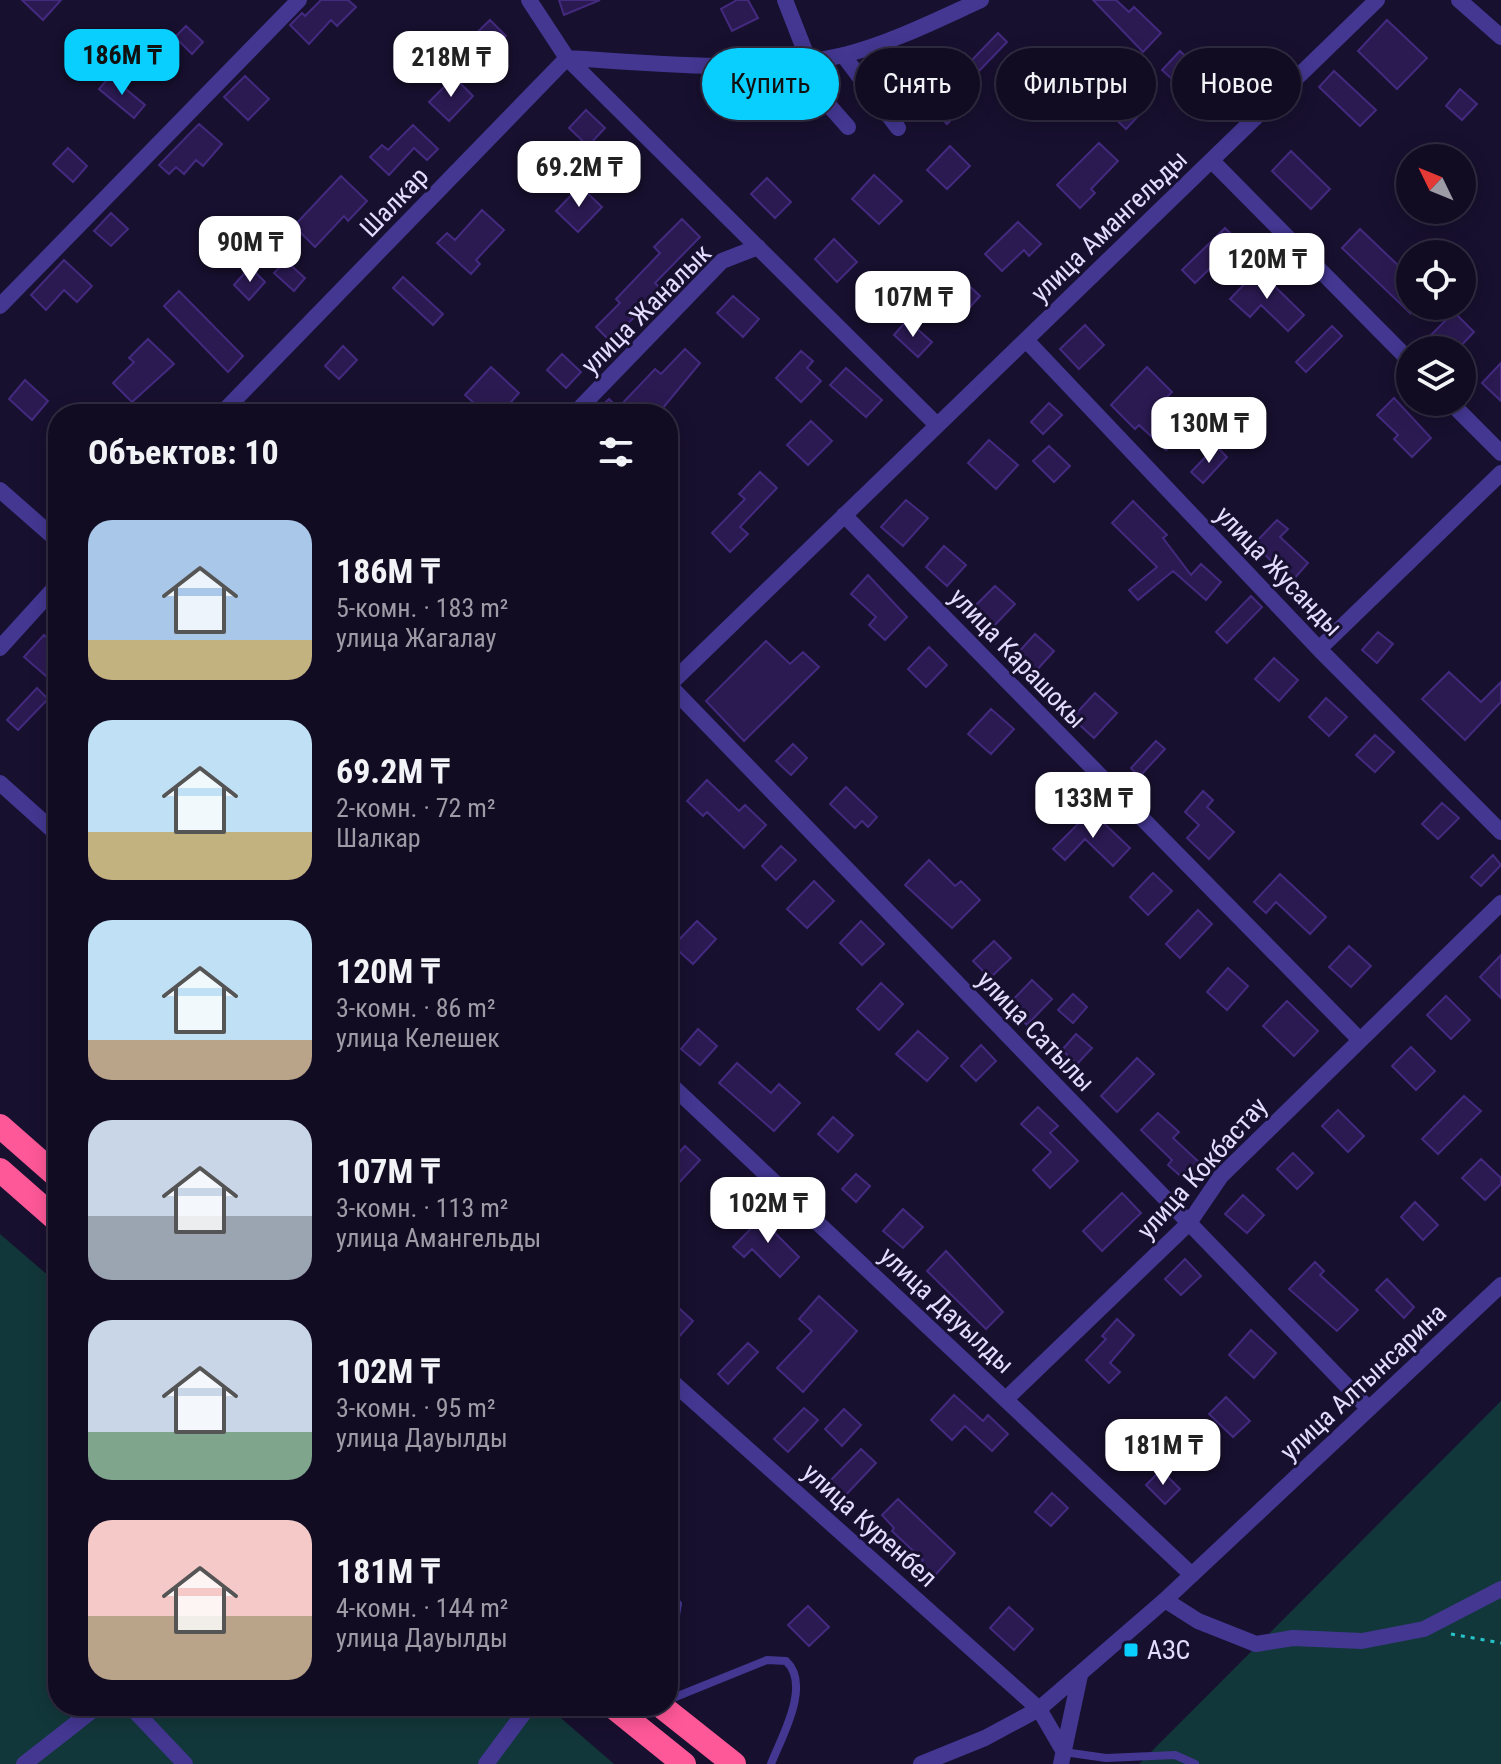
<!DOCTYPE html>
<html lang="ru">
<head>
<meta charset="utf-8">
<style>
	:root { --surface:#120c23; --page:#1f1a30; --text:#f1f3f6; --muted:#9c9ba6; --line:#312c41; --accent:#09cfff }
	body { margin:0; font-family:"Roboto Condensed",sans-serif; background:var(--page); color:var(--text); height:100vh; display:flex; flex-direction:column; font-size:30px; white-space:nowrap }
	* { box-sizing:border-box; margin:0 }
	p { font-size:26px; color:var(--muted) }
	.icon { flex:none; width:44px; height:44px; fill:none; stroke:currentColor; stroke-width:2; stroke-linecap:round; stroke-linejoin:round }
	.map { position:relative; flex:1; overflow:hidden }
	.details { position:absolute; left:48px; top:404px; width:630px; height:1312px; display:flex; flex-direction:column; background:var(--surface); border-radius:32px; box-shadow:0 4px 20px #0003,0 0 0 2px var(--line) }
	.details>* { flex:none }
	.hud { position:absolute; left:702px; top:48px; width:678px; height:72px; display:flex; gap:16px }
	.needle { width:52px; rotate:313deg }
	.fabs { position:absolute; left:1396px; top:144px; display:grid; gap:16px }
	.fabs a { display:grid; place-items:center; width:80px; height:80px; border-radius:50%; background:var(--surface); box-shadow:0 4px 20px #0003,0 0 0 2px var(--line); font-size:40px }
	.price { position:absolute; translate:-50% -68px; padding:0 18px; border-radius:16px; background:#fff; color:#222; font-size:26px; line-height:52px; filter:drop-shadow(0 2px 4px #0008) }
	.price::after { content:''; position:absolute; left:50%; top:48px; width:24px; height:18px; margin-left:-12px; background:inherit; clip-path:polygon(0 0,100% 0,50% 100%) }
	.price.active { background:var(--accent); color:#111 }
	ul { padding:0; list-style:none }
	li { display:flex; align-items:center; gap:24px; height:200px; padding:0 40px }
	li span { display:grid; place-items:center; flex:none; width:224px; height:160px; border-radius:24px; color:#555 }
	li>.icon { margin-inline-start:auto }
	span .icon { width:96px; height:96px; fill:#fffc; stroke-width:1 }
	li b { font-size:34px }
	h2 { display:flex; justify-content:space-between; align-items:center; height:96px; padding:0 40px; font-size:34px }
	.chip { padding:0 28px; border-radius:36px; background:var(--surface); box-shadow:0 4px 20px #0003,0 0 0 2px var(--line); font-size:28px; line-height:72px }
	.chip.active { background:var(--accent); color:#111 }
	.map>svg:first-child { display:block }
	.green { fill:#12373a }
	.building { fill:#2b1a52; stroke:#432a7f; stroke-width:2 }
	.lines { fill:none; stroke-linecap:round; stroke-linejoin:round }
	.path { stroke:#26c4ca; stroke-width:3; stroke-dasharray:4 6; stroke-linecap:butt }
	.lane { stroke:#433792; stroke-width:8 }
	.street { stroke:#433792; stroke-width:16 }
	.highway { stroke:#ff5898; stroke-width:24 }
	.poi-dot { fill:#09cfff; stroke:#18102f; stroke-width:3 }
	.labels { text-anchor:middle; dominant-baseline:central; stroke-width:6; stroke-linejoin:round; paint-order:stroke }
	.street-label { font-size:26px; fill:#e5ddff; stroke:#18102f }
	.poi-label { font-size:26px; fill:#e5ddff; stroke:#18102f; text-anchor:start }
</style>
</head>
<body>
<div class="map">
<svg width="1501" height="1764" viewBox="0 0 1501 1764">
	<rect width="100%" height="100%" fill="#18102f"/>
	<path class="green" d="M0,1234L58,1284V1706H547L614,1764H0Z
		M1501,1401V1764H1139Z"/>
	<path class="building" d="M22,0H61L43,20Z
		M321,0H348L356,7L337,26L331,20L309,44L290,25L302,13L305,16Z
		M559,0H600L564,15Z
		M737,0H748L758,18L732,31L721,9Z
		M1093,0H1116L1129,12L1134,7L1161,33L1143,52Z
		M490,20L506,36L481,60L465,44Z
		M1387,20L1427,58L1397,89L1358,51Z
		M186,26L203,42L192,54L175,37Z
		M998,33L1007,42L979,71L970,62Z
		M1180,51L1202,72L1184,90L1162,70Z
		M1334,71L1376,110L1360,126L1319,87Z
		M110,76L145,105L134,118L99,89Z
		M245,76L269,99L248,120L224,97Z
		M454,77L473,96L449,121L429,102Z
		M1460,89L1477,104L1462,120L1446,106Z
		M1121,91L1142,112L1126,129L1104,108Z
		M768,92L775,110L746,121L740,104Z
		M945,95L961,110L947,124L932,109Z
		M586,110L605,128L588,146L569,128Z
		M199,124L222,144L203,166L196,160L184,174L176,167L169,174L159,165Z
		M413,125L438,149L427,160L414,148L389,175L370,157L382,145L388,150Z
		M1099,143L1118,161L1091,189L1095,193L1080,208L1057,185Z
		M950,146L970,166L947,189L927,170Z
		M68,148L87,166L73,182L53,164Z
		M1291,151L1330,189L1311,209L1272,171Z
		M874,175L902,201L879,224L852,199Z
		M341,176L367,201L348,221L344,216L315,247L294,226Z
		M767,178L791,202L775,218L751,194Z
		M580,186L602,207L578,232L556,211Z
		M482,210L504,230L476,260L480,264L471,274L437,243L447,233L455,240Z
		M111,213L128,229L111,246L94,231Z
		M682,219L700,237L655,283L662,290L610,341L596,327L620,303L616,299L660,253L654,247Z
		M1018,222L1041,244L1029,256L1024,250L1002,271L985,254Z
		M1225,228L1238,241L1195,283L1182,270Z
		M1360,229L1402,269L1410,261V313L1342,248Z
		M834,239L857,262L837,282L815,259Z
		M64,260L92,286L77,302L64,290L46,310L31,295Z
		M286,261L305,278L294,291L274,273Z
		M250,267L265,282L249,300L234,285Z
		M1258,270L1304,315L1288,331L1261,305L1250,317L1230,299Z
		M403,277L443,314L433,325L393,288Z
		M960,277L980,296L959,319L938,300Z
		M179,291L243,356L228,372L164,306Z
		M733,296L759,319L743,337L717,313Z
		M1454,312L1474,332L1457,350H1442L1429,337Z
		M907,320L932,342L918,357L894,335Z
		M1085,325L1104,345L1079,369L1060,349Z
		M1332,326L1342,336L1306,372L1296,362Z
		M148,339L174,364L132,402L113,383L134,362L129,358Z
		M343,346L357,360L339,379L325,366Z
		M685,349L700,363L658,414H593L609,399L618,408L655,369L661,374Z
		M801,351L813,361L807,368L821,381L801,402L776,378Z
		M562,354L581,372L566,388L547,370Z
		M1501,363V401L1482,383Z
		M491,367L519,393L500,414H486L465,395Z
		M1147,367L1172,392L1159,405L1186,428L1166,450L1139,425L1135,429L1111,405Z
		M846,368L882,400L866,417L830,385Z
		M25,380L48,401L32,420L9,399Z
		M1394,398L1431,438L1412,457L1394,439L1398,435L1377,415Z
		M1049,403L1062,415L1043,434L1031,422Z
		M811,421L832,441L808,465L787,445Z
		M989,440L1018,465L996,489L968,463Z
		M1049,446L1070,466L1054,482L1033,461Z
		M1216,446L1227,457L1203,483L1191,472Z
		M760,472L777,488L740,527L748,534L730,552L712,533L745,499L739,494Z
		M906,500L928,518L903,546L881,527Z
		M1133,501L1167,535L1163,538L1191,575L1201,564L1221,582L1206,600L1173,571L1138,600L1129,590L1157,567L1112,523Z
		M1277,520L1288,529L1280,537L1308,563L1292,581L1254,544Z
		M944,546L966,565L947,586L926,567Z
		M868,575L907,617L885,640L869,625L876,617L851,594Z
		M995,586L1015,604L990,630L970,611Z
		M1251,596L1262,607L1227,643L1216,632Z
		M1378,632L1393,644L1377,663L1362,650Z
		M1035,634L1054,651L1035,672L1016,655Z
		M44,635L58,647V662L46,676L24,657Z
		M766,641L790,664L803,652L819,667L744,741L706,701Z
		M929,647L947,665L926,687L908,669Z
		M1274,658L1298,680L1279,701L1255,679Z
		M1449,672L1481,702L1501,682V702L1465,740L1422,699Z
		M37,688L48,699L18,730L7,720Z
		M1095,693L1117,713L1094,738L1072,718Z
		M1326,698L1347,717L1329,736L1309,717Z
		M991,709L1014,729L991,754L968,734Z
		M1375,735L1394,752L1375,772L1356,755Z
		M1156,741L1165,749L1139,777L1131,768Z
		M793,744L807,758L791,775L776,761Z
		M707,780L739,811L745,805L766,825L744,848L707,812L703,816L687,801Z
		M846,787L877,817L868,827L862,821L855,828L830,804Z
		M1203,791L1213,800L1207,807L1234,832L1209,859L1187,838L1199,825L1185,812Z
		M1442,803L1459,818L1438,839L1422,824Z
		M1091,811L1130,848L1113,866L1085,839L1065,860L1053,849Z
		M781,846L796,860L776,880L762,866Z
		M1493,855L1501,865L1481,886L1471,877Z
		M929,860L955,886L961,881L980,900L952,928L905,885Z
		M1153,873L1172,891L1148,915L1130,897Z
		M1280,874L1326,917L1310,934L1276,902L1266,913L1254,902Z
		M814,881L834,901L807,928L787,909Z
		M1198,910L1212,924L1180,958L1166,944Z
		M697,921L716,939L693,964L673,946Z
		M861,921L884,944L862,965L840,943Z
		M994,941L1011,958L990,978L973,961Z
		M1349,946L1371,966L1351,987L1329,967Z
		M1501,955V998L1480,977Z
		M1228,968L1248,986L1227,1010L1207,992Z
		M1032,980L1052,999L1027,1025L1007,1006Z
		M881,983L903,1004L879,1030L857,1009Z
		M1073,994L1087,1007L1073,1023L1058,1010Z
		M1446,996L1470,1020L1451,1039L1427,1015Z
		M1287,1001L1318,1031L1294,1056L1263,1026Z
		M698,1029L717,1046L700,1065L681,1049Z
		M918,1031L948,1058L927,1081L896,1054Z
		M1076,1034L1092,1048L1077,1064L1062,1050Z
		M981,1045L996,1061L976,1081L961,1066Z
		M1411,1047L1435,1071L1416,1090L1392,1066Z
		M1137,1058L1154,1074L1117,1112L1101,1096Z
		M737,1063L771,1093L779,1084L800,1103L774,1131L719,1083Z
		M1464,1096L1481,1111L1438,1154L1422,1139Z
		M1038,1107L1058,1126L1050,1133L1078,1161L1050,1188L1033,1170L1051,1152L1021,1124Z
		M1338,1110L1364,1136L1348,1152L1322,1126Z
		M1158,1113L1179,1132L1173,1138L1200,1163L1185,1180L1168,1165L1172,1160L1141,1130Z
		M833,1117L853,1135L838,1152L818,1134Z
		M685,1146L700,1160L676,1186L668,1178V1165Z
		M1293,1153L1313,1173L1297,1189L1277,1169Z
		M1481,1159L1501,1178V1184L1485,1200L1462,1178Z
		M856,1174L870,1186L856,1202L842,1189Z
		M1122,1193L1141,1213L1102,1251L1083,1231Z
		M1243,1195L1264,1215L1247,1233L1225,1214Z
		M1415,1202L1438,1225L1423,1240L1401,1217Z
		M770,1209L781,1219L771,1229L799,1257L780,1277L752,1249L744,1257L733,1247Z
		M903,1209L923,1227L903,1248L883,1231Z
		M946,1251L1003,1312L986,1329L927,1271Z
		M1185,1259L1201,1276L1181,1295L1165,1279Z
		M1315,1262L1324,1271L1320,1275L1358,1310L1337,1331L1289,1289Z
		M1387,1279L1414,1307L1404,1318L1376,1290Z
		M819,1296L857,1331L803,1392L777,1368L812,1331L799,1319Z
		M668,1298L693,1321L677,1339L668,1330Z
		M1117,1319L1134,1335L1110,1363L1120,1372L1109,1383L1086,1360L1106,1339L1102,1336Z
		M1251,1330L1276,1353L1254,1378L1229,1355Z
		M748,1343L758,1352L728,1384L718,1374Z
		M954,1395L983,1421L988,1415L1008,1434L992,1451L965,1426L952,1440L931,1420Z
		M1226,1397L1250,1421L1233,1437L1209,1414Z
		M804,1408L818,1420L788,1452L774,1439Z
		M844,1409L861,1425L842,1446L825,1429Z
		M861,1449L876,1463L841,1500L826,1485Z
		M1161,1470L1180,1489L1165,1504L1146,1485Z
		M1052,1493L1068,1508L1051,1526L1035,1512Z
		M898,1499L955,1553L929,1582L915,1569L923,1560L892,1531L894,1528L882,1515Z
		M808,1606L829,1627L809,1646L788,1625Z
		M1009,1607L1033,1629L1014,1650L990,1628Z"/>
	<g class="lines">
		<path class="path" d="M1451,1634L1501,1643"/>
		<path class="lane" d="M668,1593L678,1604L668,1660
			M668,1700L767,1660L786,1661C812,1685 781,1738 771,1764
			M1064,1752L1106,1758L1175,1755L1195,1764"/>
		<path class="street" d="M529,0L567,58L937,425
			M785,0L808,59
			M1459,0L1501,37
			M843,55L898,128
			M790,61L848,127
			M1212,161L1410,361
			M0,306L299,0
			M1026,340L1319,649L1501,832
			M1450,402L1501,453
			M221,414L567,58C654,63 759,75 844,55C891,43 937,20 981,0
			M574,414L722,261L758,247
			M0,490L58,541
			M844,515L1359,1039
			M0,648L58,584
			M1319,649L1501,473
			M669,685L1369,1409
			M668,686L1377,0
			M0,783L58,835
			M668,1082L1192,1575
			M668,1378L1039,1709L1064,1752
			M1007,1398L1189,1223L1221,1176L1501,903
			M1165,1600L1198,1621L1256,1644L1293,1638L1362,1641L1424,1629L1501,1589
			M130,1706L185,1764
			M24,1764L98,1706
			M486,1764L529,1706
			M921,1764L985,1738L1039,1709L1165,1600L1501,1285
			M1061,1764L1080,1675"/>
		<path class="highway" d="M0,1126L58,1177
			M0,1170L58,1221
			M612,1706L684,1764
			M661,1706L734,1764"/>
	</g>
	<rect class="poi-dot" x="1123" y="1642" width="16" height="16" rx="4"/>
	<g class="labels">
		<g class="street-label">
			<text transform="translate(394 202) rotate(-46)">Шалкар</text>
			<text transform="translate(1109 226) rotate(-44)">улица Амангельды</text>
			<text transform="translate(646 309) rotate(-45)">улица Жаналык</text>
			<text transform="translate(1279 571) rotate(46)">улица Жусанды</text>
			<text transform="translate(1018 658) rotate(46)">улица Карашокы</text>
			<text transform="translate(1036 1031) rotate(46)">улица Сатылы</text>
			<text transform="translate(1202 1168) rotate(-48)">улица Кокбастау</text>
			<text transform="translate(947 1310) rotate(43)">улица Дауылды</text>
			<text transform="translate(1363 1382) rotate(-43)">улица Алтынсарина</text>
			<text transform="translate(870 1525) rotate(42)">улица Куренбел</text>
		</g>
		<g class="poi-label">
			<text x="1147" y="1650">АЗС</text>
		</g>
	</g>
</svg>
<div class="fabs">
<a><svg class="needle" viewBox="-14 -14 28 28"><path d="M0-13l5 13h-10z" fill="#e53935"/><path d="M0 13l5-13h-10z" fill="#9c9ba6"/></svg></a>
<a><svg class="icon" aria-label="locate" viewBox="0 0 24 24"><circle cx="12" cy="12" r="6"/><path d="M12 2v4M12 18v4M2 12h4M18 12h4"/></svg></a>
<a><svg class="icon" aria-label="layers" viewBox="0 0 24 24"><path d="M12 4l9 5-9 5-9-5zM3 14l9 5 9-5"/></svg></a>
</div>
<b class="price active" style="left:122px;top:97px">186M ₸</b>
<b class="price" style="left:451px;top:99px">218M ₸</b>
<b class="price" style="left:579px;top:209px">69.2M ₸</b>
<b class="price" style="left:250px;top:284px">90M ₸</b>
<b class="price" style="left:1267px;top:301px">120M ₸</b>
<b class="price" style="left:913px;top:339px">107M ₸</b>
<b class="price" style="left:1209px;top:465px">130M ₸</b>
<b class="price" style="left:1093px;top:840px">133M ₸</b>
<b class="price" style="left:768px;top:1245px">102M ₸</b>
<b class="price" style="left:1163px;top:1487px">181M ₸</b>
<div class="hud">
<a class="chip active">Купить</a>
<a class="chip">Снять</a>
<a class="chip">Фильтры</a>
<a class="chip">Новое</a>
</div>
<section class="details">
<h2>Объектов: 10<svg class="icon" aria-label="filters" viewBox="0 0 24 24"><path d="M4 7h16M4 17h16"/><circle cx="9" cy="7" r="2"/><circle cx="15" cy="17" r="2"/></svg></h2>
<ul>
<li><span style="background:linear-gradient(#a9c7e8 75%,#c2b280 0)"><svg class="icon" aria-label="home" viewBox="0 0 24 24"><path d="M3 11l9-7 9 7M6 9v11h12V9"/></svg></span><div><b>186M ₸</b><p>5-комн. · 183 m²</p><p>улица Жагалау</p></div></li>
<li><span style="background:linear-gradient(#bfe0f5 70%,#c2b280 0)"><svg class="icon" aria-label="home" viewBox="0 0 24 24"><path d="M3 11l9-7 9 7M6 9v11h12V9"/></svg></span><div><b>69.2M ₸</b><p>2-комн. · 72 m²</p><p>Шалкар</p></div></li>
<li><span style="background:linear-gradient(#bfe0f5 75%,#b9a48a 0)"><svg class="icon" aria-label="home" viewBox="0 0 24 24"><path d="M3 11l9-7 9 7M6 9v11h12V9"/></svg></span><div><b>120M ₸</b><p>3-комн. · 86 m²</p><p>улица Келешек</p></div></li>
<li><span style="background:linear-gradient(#c9d6e8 60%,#9aa5b1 0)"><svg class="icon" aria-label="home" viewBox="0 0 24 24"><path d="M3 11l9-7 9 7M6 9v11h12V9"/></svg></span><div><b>107M ₸</b><p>3-комн. · 113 m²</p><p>улица Амангельды</p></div></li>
<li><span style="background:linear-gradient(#c9d6e8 70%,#7fa58c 0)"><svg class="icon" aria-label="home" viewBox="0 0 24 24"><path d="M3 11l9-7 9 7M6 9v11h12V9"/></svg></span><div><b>102M ₸</b><p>3-комн. · 95 m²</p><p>улица Дауылды</p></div></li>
<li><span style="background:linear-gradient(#f6c9c9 60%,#b9a48a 0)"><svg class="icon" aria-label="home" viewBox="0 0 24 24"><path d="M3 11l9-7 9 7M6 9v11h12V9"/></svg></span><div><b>181M ₸</b><p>4-комн. · 144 m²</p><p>улица Дауылды</p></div></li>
</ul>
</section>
</div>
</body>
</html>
